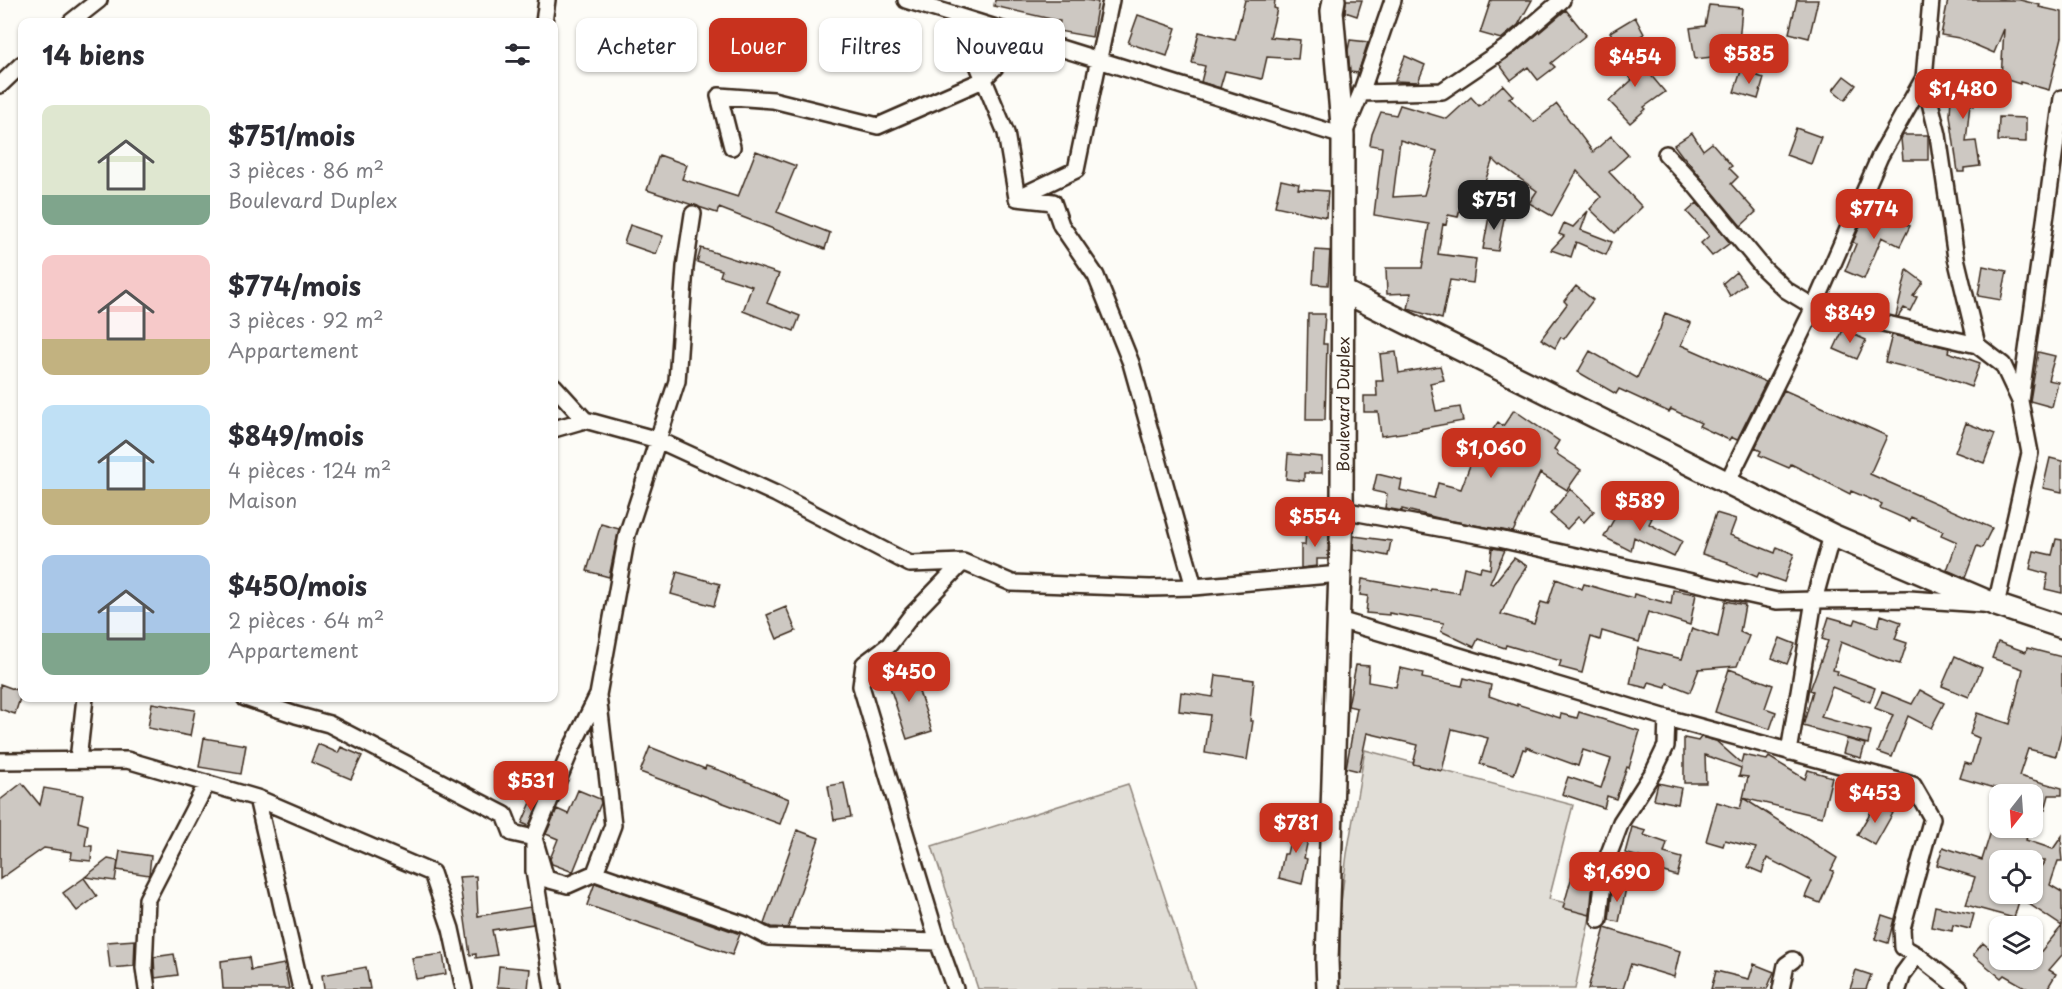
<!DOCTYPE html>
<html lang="fr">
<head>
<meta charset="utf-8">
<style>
	:root { --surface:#fff; --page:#f2f2f3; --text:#2b2b33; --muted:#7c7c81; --accent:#c8321e }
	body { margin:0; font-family:"Playpen Sans",sans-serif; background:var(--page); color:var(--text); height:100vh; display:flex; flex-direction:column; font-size:22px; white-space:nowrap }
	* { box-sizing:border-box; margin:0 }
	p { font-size:20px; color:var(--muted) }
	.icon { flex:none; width:33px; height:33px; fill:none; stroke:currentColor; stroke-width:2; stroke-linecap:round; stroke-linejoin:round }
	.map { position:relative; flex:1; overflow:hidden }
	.sheet { position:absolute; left:18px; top:18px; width:540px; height:684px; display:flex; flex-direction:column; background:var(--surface); border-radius:12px; box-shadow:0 2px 4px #0004 }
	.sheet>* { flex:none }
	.hud { position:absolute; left:576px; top:18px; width:570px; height:54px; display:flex; gap:12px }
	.needle { width:39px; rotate:197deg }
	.buttons { position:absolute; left:1989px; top:784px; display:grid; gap:12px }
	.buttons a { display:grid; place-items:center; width:54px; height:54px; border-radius:12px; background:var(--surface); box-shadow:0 2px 4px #0004; font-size:30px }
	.price { position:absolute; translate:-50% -51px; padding:0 14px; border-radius:12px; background:var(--accent); color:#fff; font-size:20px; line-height:39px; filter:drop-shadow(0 2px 3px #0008) }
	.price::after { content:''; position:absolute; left:50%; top:36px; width:18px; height:14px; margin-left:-9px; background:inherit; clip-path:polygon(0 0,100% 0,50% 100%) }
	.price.selected { background:#222; color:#fff }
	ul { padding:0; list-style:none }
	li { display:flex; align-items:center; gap:18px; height:150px; padding:0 24px }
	li span { display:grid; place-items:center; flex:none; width:168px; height:120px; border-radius:12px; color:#555 }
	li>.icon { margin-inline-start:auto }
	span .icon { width:72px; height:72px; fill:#fffc; stroke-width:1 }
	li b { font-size:26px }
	h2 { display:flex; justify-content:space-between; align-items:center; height:72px; padding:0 24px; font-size:26px }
	.tag { padding:0 21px; border-radius:12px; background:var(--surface); box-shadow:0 2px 4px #0004; font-size:21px; line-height:54px }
	.tag.selected { background:var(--accent); color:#fff }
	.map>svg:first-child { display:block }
	.green { fill:#e1ded7; stroke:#8e847a; stroke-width:1.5 }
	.building { fill:#cdc8c2; stroke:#3b2a1e; stroke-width:1.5; fill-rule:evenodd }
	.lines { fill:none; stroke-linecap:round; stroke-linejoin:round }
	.street-casing { stroke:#3b2a1e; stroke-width:20 }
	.secondary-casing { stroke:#3b2a1e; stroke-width:26 }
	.street { stroke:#fdfcf7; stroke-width:15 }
	.secondary { stroke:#fdfcf7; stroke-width:21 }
	.labels { text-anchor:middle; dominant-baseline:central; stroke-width:6; stroke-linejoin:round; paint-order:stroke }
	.street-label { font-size:16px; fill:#3b2a1e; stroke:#fdfcf7 }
</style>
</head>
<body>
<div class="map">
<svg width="2062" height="989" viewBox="0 0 2062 989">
	<rect width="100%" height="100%" fill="#fdfcf7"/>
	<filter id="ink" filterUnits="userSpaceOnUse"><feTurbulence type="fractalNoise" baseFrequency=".0167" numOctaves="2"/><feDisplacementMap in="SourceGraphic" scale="12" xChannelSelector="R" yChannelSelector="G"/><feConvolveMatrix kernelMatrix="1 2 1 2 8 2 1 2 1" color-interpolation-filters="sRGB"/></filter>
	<g filter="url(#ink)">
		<path class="green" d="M1365,750L1573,805L1549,899L1583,907L1591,912L1575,989H1340V910L1347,854Z
			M1128,784L1195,989H978L932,846Z"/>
		<path class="building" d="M995,0H1086L1098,2L1092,37L1058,31L1060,21L994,6Z
			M1245,0H1275L1274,8L1277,9L1270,37L1300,40L1298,59L1267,57L1262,79L1225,71L1220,88L1201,82L1205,66L1192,63L1199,32L1235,40Z
			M1346,0H1362L1357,16L1345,12Z
			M1491,0H1532L1518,25L1501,39L1480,33Z
			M1797,0H1818L1809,38L1789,33Z
			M1948,0H2020L2040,5L2039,7L2062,12V37L2049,90L2020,82V84L2001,78L2004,29L1994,53L1959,38L1941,35Z
			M1709,5L1742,8L1738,54L1695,59L1690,28L1705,26Z
			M1566,10L1586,35L1551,63L1555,67L1538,80L1528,67L1511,80L1499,64L1516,52Z
			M1138,15L1176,28L1167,56L1128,43Z
			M1635,17L1644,34L1620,49L1610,32Z
			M1350,40L1368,42L1358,73L1350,72L1348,50Z
			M1629,49L1665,92L1644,107L1646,109L1630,123L1609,101L1632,80L1616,60Z
			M1405,56L1425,65L1418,82L1395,81Z
			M1741,71L1764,78L1758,99L1734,92Z
			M1950,74L1982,86L1974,106L1970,104L1966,142L1976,141L1980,166L1964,168V172H1958L1950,115L1951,97L1947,95L1946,87Z
			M1844,76L1856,85L1845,100L1833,90Z
			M1503,85L1513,96L1509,98L1534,122L1557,104L1593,152L1611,136L1628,155L1609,172L1642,207L1615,233L1590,209L1601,197L1577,171L1552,216L1529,203L1537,191L1501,165L1500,166L1493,159L1478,201L1463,195L1458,217L1448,215L1446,225L1443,224L1438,254L1476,259L1473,283L1450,280L1442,319L1408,309L1411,293L1387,294L1386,268H1422L1429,224L1374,215L1382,147L1370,145L1372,134L1381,112L1396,115L1400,105L1447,119L1471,97L1479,106ZM1400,140L1437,151L1424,195L1393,197Z
			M1999,117L2026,118V142L1998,141Z
			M1796,128L1821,137L1811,164L1786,155Z
			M1692,133L1703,150L1712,143L1732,166L1729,168L1738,177L1731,184L1756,212L1741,226L1684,157H1683L1674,145Z
			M1903,135H1928V160H1903L1901,139Z
			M756,151L796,166L777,212L830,233L825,249L719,208L717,213L647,190L659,155L687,165L682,179L738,197Z
			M1281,180L1299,184L1298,189L1328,191L1326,217L1275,206Z
			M1697,203L1730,243L1712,256L1701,243L1709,236L1687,212Z
			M1868,208L1910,226L1900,246L1882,237L1864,279L1845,271L1856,244L1853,242Z
			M1490,211L1505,213L1498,251L1483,249Z
			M1588,211L1581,230L1612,242L1606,255L1576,242L1571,257L1551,250L1564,236L1559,234L1564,223L1573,227Z
			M630,225L663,236L656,254L624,243Z
			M701,248L779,274L767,303L800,316L794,331L743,311L752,286L720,276L722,270L697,262Z
			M1315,250L1330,251L1328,285L1313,284Z
			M1983,266L2007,271L2001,300L1978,296Z
			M1907,270L1923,282L1913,296L1917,297L1910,311L1904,308L1898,317L1896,316Z
			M1736,272L1745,284L1730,296L1723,283Z
			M1576,286L1593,300L1564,339L1561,337L1555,348L1541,339L1567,304L1564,301Z
			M1665,313L1691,323L1681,345L1766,382L1737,440L1731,437L1729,440L1699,426L1701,423L1671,409L1669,412L1619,389L1616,394L1578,372L1590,351L1637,378L1660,329Z
			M1308,314H1325L1323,344H1327L1325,420H1306Z
			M1843,330L1866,340L1857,359L1834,349Z
			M1892,335L1949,348L1948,352L1980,363L1971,387L1941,376L1885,362Z
			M1396,352L1399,373L1440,366L1444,380L1430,383L1436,411L1460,407L1463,421L1419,429L1422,430L1381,436L1378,412H1364V396H1377L1376,381H1383L1380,354Z
			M2038,352L2055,356L2048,380L2058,382L2052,407L2030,401Z
			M1784,390L1887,436L1870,474L1992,528L1982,548L1977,546L1965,578L1947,570L1957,542L1941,535L1943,531L1911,517L1910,521L1880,508L1882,504L1851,491L1850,494L1791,464L1789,468L1759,455L1761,451L1755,448Z
			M1514,410L1559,441L1554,449L1558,452L1557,454L1581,470L1567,490L1540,473L1513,532L1442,519L1402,509V511L1385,508L1387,494L1373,491L1377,474L1402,480L1400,490L1434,498L1438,483L1461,489L1472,460L1498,422L1503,426Z
			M1966,423L1995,434L1984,463L1955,452Z
			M1288,454L1322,457V473H1304V481L1286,479Z
			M2050,458L2062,461V492L2043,488Z
			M1570,489L1594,511L1584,522L1578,517L1567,529L1550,514Z
			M1622,505L1652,518L1649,524L1682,541L1674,557L1634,537L1631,551L1604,537Z
			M1716,513L1736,519L1730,535L1775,553L1777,547L1794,554L1784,582L1759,573L1757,577L1727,564L1728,562L1702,554Z
			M601,524L619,529L609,577L587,571Z
			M1306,529L1329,532L1328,559H1317V566L1301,568V545H1305Z
			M1354,536L1391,541L1388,556L1353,549Z
			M2056,539L2062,540V593L2045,589L2048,574L2030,569L2034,551L2052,555Z
			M1492,548L1505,550L1490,583L1493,584L1514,558L1527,566L1515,584L1501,614L1534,624L1541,602L1548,604L1556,579L1582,589L1584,584L1633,598L1634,594L1671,604L1673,590L1696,594L1690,625L1648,612L1639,642L1602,631L1600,640L1591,637L1582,673L1559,667L1561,661L1506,645L1505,648L1478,639L1474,647L1441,631L1444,623L1389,613V615L1366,613L1368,596L1360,595L1362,579L1430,591L1431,589L1459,593L1464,567L1480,571L1481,567L1490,569Z
			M677,572L720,584L714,606L671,594Z
			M1725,601L1745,605L1740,632L1749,636L1737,666L1699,669L1690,692L1667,683L1666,687L1649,682L1647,688L1630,684L1638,648L1682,659L1692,628L1718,637Z
			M786,607L796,631L777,639L767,615Z
			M1881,615L1901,622L1895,639L1907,643L1900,664L1886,660L1841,642L1833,670L1838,671L1837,674L1875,688L1870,702L1832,687L1821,717L1871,731L1868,744L1803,726L1813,691L1810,690L1828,641L1822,639L1829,617L1854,624L1856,619L1878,627Z
			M1780,638L1795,644L1787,664L1772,658Z
			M1998,642L2026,652L2027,648L2062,657V732L2056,756L2028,749L2019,776L2062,788V795H2049L2045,810L2032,807V795H2001L2002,790L1960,778L1965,763L1971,765L1979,738L1970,734L1977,713L2010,724L2023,669L1992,658Z
			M1955,656L1982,668L1969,697L1942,686Z
			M1356,665L1369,666L1368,682L1396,687L1400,668L1423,673L1422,678L1462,686L1464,678L1491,685L1489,696L1517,706V704L1560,718L1561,714L1577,718L1579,712L1640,731L1629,768L1627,767L1616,799L1607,796L1604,808L1562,794L1568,777L1601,788L1611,759L1583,750L1578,766L1526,747V750L1523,749L1514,774L1480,764L1488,738L1452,729L1442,771L1413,764L1418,745L1367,733L1359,771L1346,768L1357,708L1348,706Z
			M911,667L932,731L907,739L886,675Z
			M1729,669L1773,685L1765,708L1776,712L1770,729L1715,712Z
			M1216,675L1254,680L1250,721H1253L1247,760L1205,753L1210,715L1179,711L1181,692L1213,697Z
			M0,684L22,692L15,714L0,709Z
			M1920,690L1944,703L1931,728L1908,716L1892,757L1878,752L1893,715L1875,708L1882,692L1912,704Z
			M152,703L195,710L190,736L148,728Z
			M1701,737L1716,741L1741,763L1743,755L1767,760L1769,757L1805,779L1808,770L1832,777L1822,817L1743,798L1748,777L1739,776L1741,768L1705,755L1706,783H1684V738L1698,741Z
			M204,738L246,745L241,774L199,767Z
			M1847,739L1865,744L1861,758L1843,753Z
			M318,744L338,753L341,747L362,756L351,779L311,762Z
			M650,747L705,769L706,766L724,772L789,799L780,824L640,772Z
			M22,783L40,805L44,788L83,795L78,822L88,825L85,846H92L91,861L71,859L72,852L44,848L0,879V800Z
			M844,783L851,817L834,820L828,786Z
			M1658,783L1681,788L1678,804L1654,799Z
			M578,790L600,799L601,803L573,872L552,864L550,859L558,839L546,834L557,809L568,814Z
			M533,798L539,801L529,826L522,823Z
			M1743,798L1837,858L1831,870L1834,871L1820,903L1805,897L1812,881L1767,858L1762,873L1748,867L1756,848L1725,840L1723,846L1706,841L1717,802L1740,809Z
			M1876,803L1893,813L1875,845L1857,835Z
			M1294,822L1311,825L1304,858L1307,859L1302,884L1279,878L1284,854H1287Z
			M1632,827L1646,831L1644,835L1667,843L1664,853L1682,858L1677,876L1644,866L1646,859L1625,853Z
			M1992,828H2029L2026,840L2053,849L2062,836L2061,851L2062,861H2058L2050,885L2062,892V926L2020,898L2014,918L1966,905L1975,877L1937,865L1943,847L1982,860ZM2000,861H2045L2032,879V894H2000Z
			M797,830L819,838L788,928L771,927L764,924Z
			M120,851L151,856L149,875L117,870Z
			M108,859L118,861L115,881L85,877Z
			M476,876L478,916L530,907L533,924L492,930L497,955L476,958V954L470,955L459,877Z
			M1572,876L1593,880L1590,915L1563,908Z
			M84,878L97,896L77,911L63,893Z
			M595,883L740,934L732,955L587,905Z
			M1613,885L1626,888L1619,922L1609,920Z
			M1935,906L1974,914L1970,929L1953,925L1952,931L1931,927Z
			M1882,915L1894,919L1888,943L1875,939Z
			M2062,926V955L2049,970L2056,974L2047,989H2028L2004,975L2001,978L1973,955L1983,943L2000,957V960L2033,961Z
			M1605,928L1680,951L1674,977L1631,964L1623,989H1588Z
			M135,940L134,966L110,968L107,942Z
			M174,954L178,975L155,978L154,957Z
			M443,954L446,974L416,979L412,958Z
			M249,957L251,970L284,964L289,989H223L221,961Z
			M1754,964L1774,972L1767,989H1711L1716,971L1749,979Z
			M499,966L530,969L528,989L497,987Z
			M366,967L370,989H324L322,975Z
			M1856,970L1871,975L1866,989H1850Z"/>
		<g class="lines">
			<defs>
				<path id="street" d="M906,0L1343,136L1361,93L1393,0
					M1931,0L1924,78L1938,135L1956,258L1977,345L2003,365L2020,401
					M958,17L1006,133L1017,198L1053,202L1061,225L1096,276L1131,363L1194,587
					M71,22L99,0
					M544,22L547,0
					M0,85L22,64
					M1361,93L1442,91L1510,45L1562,0
					M732,147L719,96L773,100L878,126L983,80L1005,56
					M1666,154L1694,184L1764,269L1786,290L1814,307L1977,345
					M1017,198L1076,170L1111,0
					M554,386L585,420L658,440L776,494L910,564L963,562L1012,583L1150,588L1194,587L1340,574
					M554,429L585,420
					M1727,483L1814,307L1880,156L1924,78
					M1342,510L1499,539L1777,601L1814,600L1832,535
					M1339,620L1667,718L1913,785L1932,818L1902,928L1903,947L1917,955L1960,989
					M245,698L296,715L329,724L505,815L512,833L534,838L546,879L568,885L595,873L745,925L768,937L938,942
					M1789,752L1814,600L1909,599L1996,605L2030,453L2020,401L2062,98
					M78,760L85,698
					M0,761L127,760L257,798L432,873L451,929L464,989
					M257,798L301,989
					M595,873L613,825L598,695
					M1599,920L1605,864L1621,822L1654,771L1666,746L1667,718
					M147,989L144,968L147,899L207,783
					M553,989L534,871V838L572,747L598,695L627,535L677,381L685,267L693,214
					M955,989L938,942L861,686L864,664L889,645L911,616L963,562
					M1781,989L1786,965L1793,960
					M1898,989L1903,974L1917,955"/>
				<g id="secondary">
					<path d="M1343,291L1832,535L1996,605L2062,627"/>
					<path id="s1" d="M1328,989L1327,961L1342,510L1343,136L1332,11L1334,0"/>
				</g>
			</defs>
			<use href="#street" class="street-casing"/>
			<use href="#secondary" class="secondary-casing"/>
			<use href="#street" class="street"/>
			<use href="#secondary" class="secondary"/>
		</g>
	</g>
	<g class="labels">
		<g class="street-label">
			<text stroke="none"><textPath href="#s1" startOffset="585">Boulevard Duplex</textPath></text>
		</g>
	</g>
</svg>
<div class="buttons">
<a><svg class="needle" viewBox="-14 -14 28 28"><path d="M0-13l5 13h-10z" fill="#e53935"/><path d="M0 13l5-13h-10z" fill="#7c7c81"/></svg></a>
<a><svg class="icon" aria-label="locate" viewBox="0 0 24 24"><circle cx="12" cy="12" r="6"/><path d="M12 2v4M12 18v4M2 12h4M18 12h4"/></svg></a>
<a><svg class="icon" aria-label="layers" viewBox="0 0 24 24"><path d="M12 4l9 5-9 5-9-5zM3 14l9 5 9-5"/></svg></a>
</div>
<b class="price" style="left:1749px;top:85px">$585</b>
<b class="price" style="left:1635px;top:88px">$454</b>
<b class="price" style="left:1963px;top:120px">$1,480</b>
<b class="price selected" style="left:1494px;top:231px">$751</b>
<b class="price" style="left:1874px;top:240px">$774</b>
<b class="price" style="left:1850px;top:344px">$849</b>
<b class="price" style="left:1491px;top:479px">$1,060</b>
<b class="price" style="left:1640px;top:532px">$589</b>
<b class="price" style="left:1315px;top:548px">$554</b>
<b class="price" style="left:909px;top:703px">$450</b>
<b class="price" style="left:531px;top:812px">$531</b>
<b class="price" style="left:1875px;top:824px">$453</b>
<b class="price" style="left:1296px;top:854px">$781</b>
<b class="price" style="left:1617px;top:903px">$1,690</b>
<div class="hud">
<a class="tag">Acheter</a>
<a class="tag selected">Louer</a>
<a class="tag">Filtres</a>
<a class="tag">Nouveau</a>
</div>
<section class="sheet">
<h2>14 biens<svg class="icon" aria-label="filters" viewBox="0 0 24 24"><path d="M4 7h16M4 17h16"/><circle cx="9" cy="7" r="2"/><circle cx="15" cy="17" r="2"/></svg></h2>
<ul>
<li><span style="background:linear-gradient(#dfe7d0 75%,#7fa58c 0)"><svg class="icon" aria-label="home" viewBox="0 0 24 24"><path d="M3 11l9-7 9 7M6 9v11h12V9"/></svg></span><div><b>$751/mois</b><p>3 pièces · 86 m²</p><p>Boulevard Duplex</p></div></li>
<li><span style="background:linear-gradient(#f6c9c9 70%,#c2b280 0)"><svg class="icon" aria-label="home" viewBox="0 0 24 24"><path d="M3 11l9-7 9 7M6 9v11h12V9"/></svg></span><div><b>$774/mois</b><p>3 pièces · 92 m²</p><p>Appartement</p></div></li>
<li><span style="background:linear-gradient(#bfe0f5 70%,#c2b280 0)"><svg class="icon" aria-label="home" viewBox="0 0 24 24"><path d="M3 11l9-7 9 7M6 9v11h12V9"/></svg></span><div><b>$849/mois</b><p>4 pièces · 124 m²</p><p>Maison</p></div></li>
<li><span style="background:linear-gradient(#a9c7e8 65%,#7fa58c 0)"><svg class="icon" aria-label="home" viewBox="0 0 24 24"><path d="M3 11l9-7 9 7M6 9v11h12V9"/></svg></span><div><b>$450/mois</b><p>2 pièces · 64 m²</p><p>Appartement</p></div></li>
</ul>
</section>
</div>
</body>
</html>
